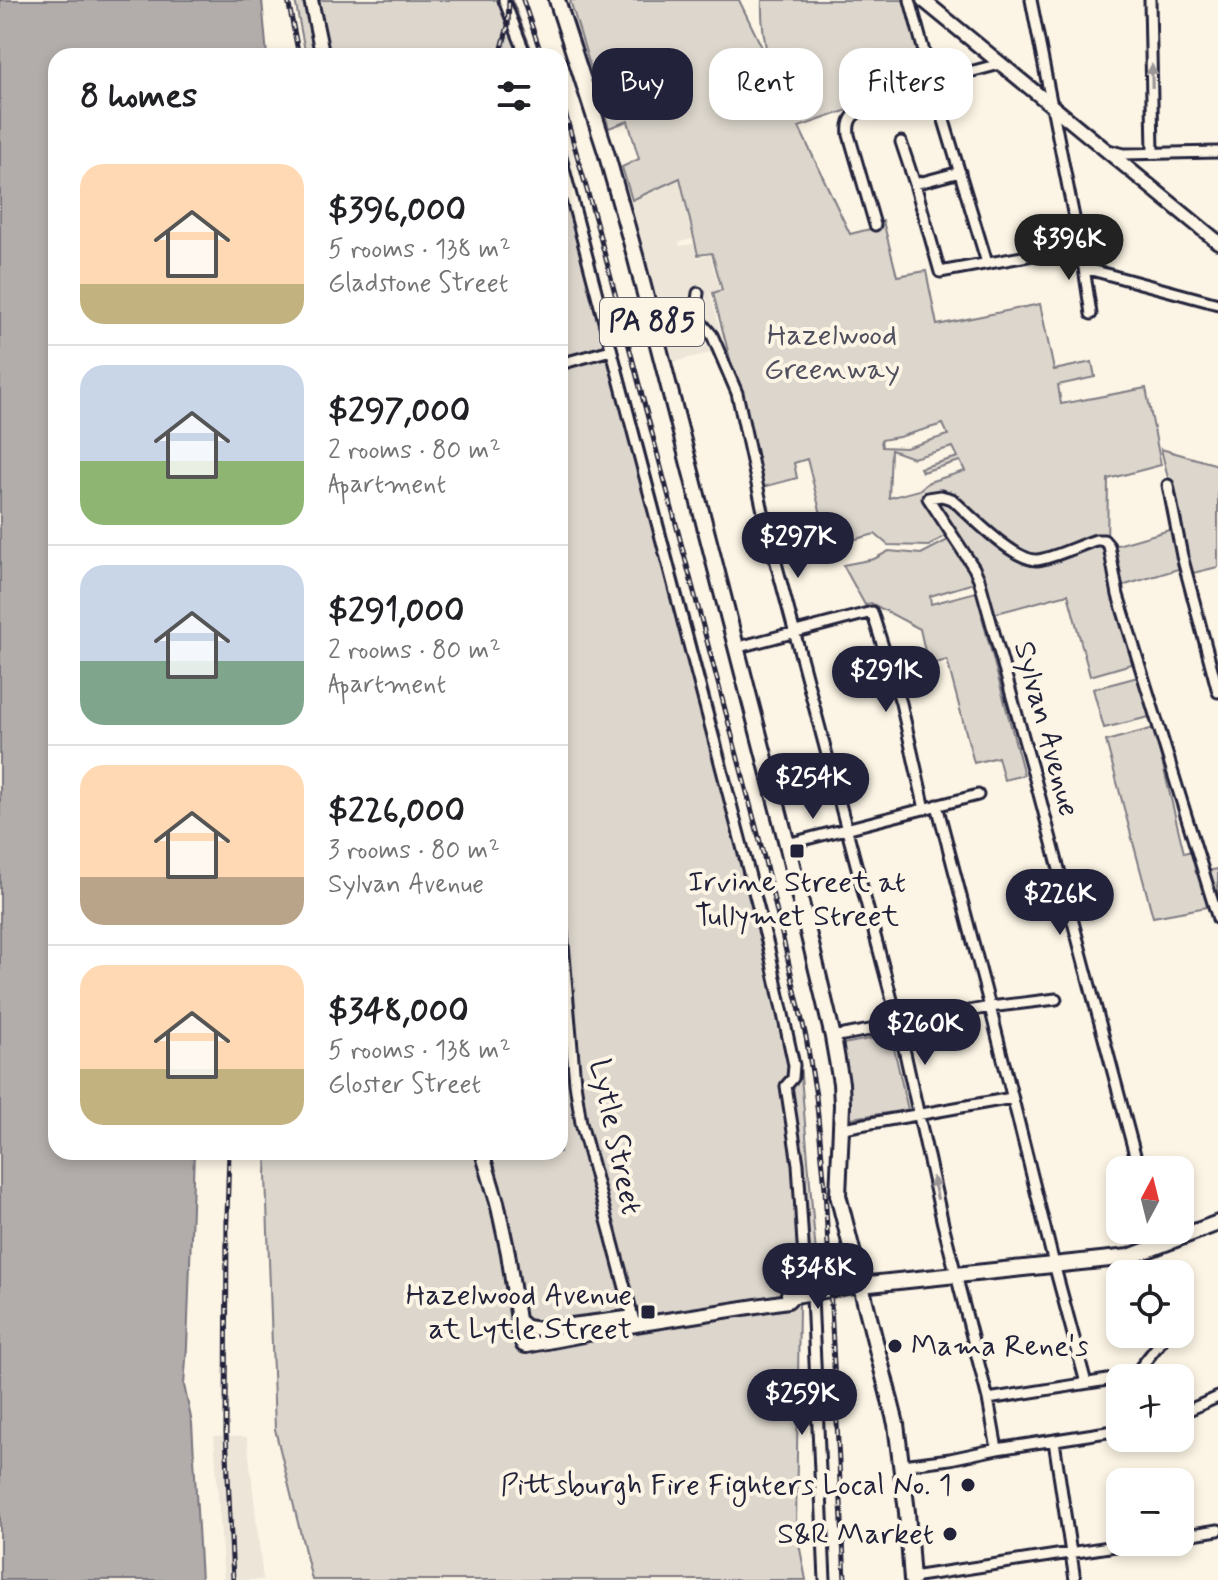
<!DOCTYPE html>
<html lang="en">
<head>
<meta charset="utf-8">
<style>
	:root { --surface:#fff; --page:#f2f2f2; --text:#202124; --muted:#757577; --line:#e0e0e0; --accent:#22223b }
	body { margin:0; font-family:Mynerve,sans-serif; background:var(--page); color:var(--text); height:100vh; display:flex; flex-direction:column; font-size:30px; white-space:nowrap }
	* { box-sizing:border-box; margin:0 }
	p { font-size:26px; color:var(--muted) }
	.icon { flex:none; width:44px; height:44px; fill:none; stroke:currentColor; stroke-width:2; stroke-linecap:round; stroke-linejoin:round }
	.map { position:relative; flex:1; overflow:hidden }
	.details { position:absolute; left:48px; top:48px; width:520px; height:1112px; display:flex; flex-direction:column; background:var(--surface); border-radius:24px; box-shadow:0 4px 12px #0003 }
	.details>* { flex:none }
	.top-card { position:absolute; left:592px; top:48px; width:506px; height:72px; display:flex; gap:16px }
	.needle { width:52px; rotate:7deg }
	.controls { position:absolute; left:1106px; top:1156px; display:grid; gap:16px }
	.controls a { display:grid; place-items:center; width:88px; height:88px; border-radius:16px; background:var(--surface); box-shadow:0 4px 12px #0003; font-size:40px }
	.price { position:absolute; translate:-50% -68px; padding:0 18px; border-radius:28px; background:var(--accent); color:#fff; font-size:26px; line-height:52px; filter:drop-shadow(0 2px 4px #0008) }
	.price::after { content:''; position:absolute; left:50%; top:48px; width:24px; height:18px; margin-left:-12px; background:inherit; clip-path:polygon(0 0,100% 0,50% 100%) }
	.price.on { background:#222; color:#fff }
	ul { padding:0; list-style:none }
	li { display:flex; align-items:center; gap:24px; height:200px; padding:0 32px }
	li+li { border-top:2px solid var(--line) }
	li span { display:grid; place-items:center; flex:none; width:224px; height:160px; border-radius:24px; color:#555 }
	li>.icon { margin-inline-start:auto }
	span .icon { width:96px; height:96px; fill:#fffc; stroke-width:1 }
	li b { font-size:34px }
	h2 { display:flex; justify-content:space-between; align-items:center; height:96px; padding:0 32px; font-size:34px }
	.pill { padding:0 28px; border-radius:24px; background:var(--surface); box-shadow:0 4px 12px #0003; font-size:28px; line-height:72px }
	.pill.on { background:var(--accent); color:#fff }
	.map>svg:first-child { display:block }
	.built { fill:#ece5d8 }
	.green { fill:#dcd6cc; stroke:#7f7c84; stroke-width:2; fill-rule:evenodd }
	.water { fill:#b2adab; stroke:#78757e; stroke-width:2 }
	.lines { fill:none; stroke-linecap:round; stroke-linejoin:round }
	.minor-casing { stroke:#22223b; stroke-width:15 }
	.tertiary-casing { stroke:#22223b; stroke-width:18 }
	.secondary-casing { stroke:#22223b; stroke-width:20 }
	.primary-casing { stroke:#22223b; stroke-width:20 }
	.minor { stroke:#fcf5e5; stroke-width:9 }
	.tertiary { stroke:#fcf5e5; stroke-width:12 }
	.secondary { stroke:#fcf5e5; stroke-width:14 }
	.primary { stroke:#fcf5e5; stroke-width:14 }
	.rail-casing { stroke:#22223b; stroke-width:5 }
	.rail { stroke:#fcf5e5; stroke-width:2; stroke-dasharray:6; stroke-linecap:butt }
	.oneway { fill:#9a9698 }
	.poi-dot { fill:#22223b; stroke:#fcf5e5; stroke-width:3 }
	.labels { text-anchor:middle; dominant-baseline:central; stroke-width:8; stroke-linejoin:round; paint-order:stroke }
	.shield { fill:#fcf5e5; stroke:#63616e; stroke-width:2 }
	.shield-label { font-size:28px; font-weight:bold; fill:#22223b }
	.park-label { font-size:30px; fill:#504f5f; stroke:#fcf5e5 }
	.street-label { font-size:30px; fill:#22223b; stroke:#fcf5e5 }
	.poi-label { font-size:30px; fill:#22223b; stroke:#fcf5e5; text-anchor:end }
</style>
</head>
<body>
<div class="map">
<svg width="1218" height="1580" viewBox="0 0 1218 1580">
	<rect width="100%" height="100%" fill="#fcf5e5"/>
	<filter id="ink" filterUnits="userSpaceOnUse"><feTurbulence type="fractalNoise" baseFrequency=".0125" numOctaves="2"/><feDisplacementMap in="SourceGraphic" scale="16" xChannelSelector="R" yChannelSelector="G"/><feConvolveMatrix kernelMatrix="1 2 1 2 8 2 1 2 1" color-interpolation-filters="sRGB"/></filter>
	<g filter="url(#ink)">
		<path class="built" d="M679,180L693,239L679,242L680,246L694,244L697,258L710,255L720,290L710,293L728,360L718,362L714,352L672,362L631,202Z
			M214,1436L247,1437L263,1580H224Z"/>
		<path class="green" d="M295,0H512L534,56H306Z
			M570,0H739L769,62C764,41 761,22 762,0H904L919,46L925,88L883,73L888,96L799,127L850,234L870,229L883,221L897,276L926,271L937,325L1040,304L1054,370L1092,362L1095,377L1058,385L1061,404L1146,388L1161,465L1108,479L1107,548L1180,527L1161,449L1218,465V567L1193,573L1178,569L1112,589L1135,663L1090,676L1068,594L982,617L1024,775L1004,780L998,757L974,763L947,660L928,665L920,629L871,603L865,605L843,565L874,559L889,551L921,554L948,540L946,535L929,546L888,545L875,534L829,546L807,459L794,463L797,478L763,487L713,293L722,290L712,253L698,255L680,178L632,200L622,167L639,159L628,121L609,128ZM943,424L948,435L906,448L882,447L881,440L899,437ZM953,447L958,457L920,468L922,472L960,461L965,471L929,482L919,490L889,498L891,450L913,458ZM974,583L976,592L931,604L930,596Z
			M560,130L726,757L800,1064L818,1278L799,1305L796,1528L806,1580H312L275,1429L266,1175L267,1152H560Z
			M1138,677L1149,717L1104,728L1093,689Z
			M1154,728L1184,853L1191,851L1196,873L1218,869V905L1153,917L1106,741Z
			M891,1035L908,1110L851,1118L849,1083L843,1044Z"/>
		<path class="water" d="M0,0H262L267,56H56V1152H194L187,1347L184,1385L192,1423L201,1580H0Z"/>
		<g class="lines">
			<defs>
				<path id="minor" d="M504,0L526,56
					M910,0L930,74L987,263
					M1031,0L1084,268L1091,314
					M1150,0L1153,152
					M932,82L1000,64
					M901,142L915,184L940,272L1033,255L1079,244
					M1108,150L1124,154L1218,152
					M560,154L768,945L794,1065L793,1078L786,1086L798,1164L804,1260L811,1275L825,1580
					M915,184L960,172
					M875,225L849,135C845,102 878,116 883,96C886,86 876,75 877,66H882L932,82
					M1084,268L1218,304
					M698,293L695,315L712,335L737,393L766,525L899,1026L943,1224L988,1399L997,1449
					M560,364L611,350
					M1168,485L1182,556L1218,692
					M735,648L872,612L901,703L925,809
					M937,805L990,1007L1054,1264L1086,1383
					M787,844L978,795
					M560,909L575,1083L581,1123L635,1325
					M833,1037L990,1007L1056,999
					M843,1128L1012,1098
					M1139,1170L1035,779L979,579L974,568L928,498L941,496L952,499C969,514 1014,561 1037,560C1051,559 1080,545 1096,540H1104L1109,546L1118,595L1218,919
					M1155,1230L1159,1244
					M1121,1378L1136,1373L1167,1334
					M988,1399L1120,1378
					M1180,1414L1218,1397
					M1054,1441L1075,1580
					M902,1465L950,1459L997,1449L1120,1430
					M1180,1536L1218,1530
					M912,1577L1142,1542"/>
				<path id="tertiary" d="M311,0L322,53L325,56
					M923,0L1218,242
					M482,1152L497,1202L508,1253L518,1320V1331L523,1345L526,1346L635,1325L788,1301L793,1296
					M788,1294L795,1296L860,1285
					M518,1320L526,1327L540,1329L627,1318"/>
				<path id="secondary" d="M860,1285L1129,1257L1218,1223"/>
				<path id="primary" d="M557,0L606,152L636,259L787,844L833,1037L841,1083L842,1105L838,1195L896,1424L907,1512L912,1580"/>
			</defs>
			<use href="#minor" class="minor-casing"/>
			<use href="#tertiary" class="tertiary-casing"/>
			<use href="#secondary" class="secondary-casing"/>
			<use href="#primary" class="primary-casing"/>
			<use href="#minor" class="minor"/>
			<use href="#tertiary" class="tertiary"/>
			<use href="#secondary" class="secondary"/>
			<use href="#primary" class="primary"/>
			<defs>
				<path id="rail" d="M288,0L299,56
					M523,0L542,56
					M500,56L508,26L509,0
					M560,95L598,229L763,853L806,1037L816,1096L825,1188L845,1580
					M229,1152L227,1217L226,1433L233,1580"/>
			</defs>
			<use href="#rail" class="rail-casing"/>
			<use href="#rail" class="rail"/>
		</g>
		<defs><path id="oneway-solid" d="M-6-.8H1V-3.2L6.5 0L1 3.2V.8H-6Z" transform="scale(2)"/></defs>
		<g class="oneway">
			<use href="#oneway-solid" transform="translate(1152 76) rotate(-91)"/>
			<use href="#oneway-solid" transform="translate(935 1188) rotate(-103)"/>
		</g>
	</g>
	<g class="poi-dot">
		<rect x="789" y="843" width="16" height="16" rx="4"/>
		<rect x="640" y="1304" width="16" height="16" rx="4"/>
		<circle cx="895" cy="1346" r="8"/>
		<circle cx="968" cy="1485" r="8"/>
		<circle cx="950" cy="1534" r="8"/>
	</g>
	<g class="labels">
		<rect class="shield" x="600" y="298" width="104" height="48" rx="6"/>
		<g class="shield-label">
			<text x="652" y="322">PA 885</text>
		</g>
		<g class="park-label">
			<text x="832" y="335">Hazelwood<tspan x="832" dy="34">Greenway</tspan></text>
		</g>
		<g class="street-label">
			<text transform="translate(1046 729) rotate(75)">Sylvan Avenue</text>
			<text transform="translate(615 1137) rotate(78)">Lytle Street</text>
		</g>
		<g class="poi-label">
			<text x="797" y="882" text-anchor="middle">Irvine Street at<tspan x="797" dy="34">Tullymet Street</tspan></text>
			<text x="632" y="1295">Hazelwood Avenue<tspan x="632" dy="34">at Lytle Street</tspan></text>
			<text x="911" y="1346" text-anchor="start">Mama Rene's</text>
			<text x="952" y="1485">Pittsburgh Fire Fighters Local No. 1</text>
			<text x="934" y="1534">S&amp;R Market</text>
		</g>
	</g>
</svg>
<div class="controls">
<a><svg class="needle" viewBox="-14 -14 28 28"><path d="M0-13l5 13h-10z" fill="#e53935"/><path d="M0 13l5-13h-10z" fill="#757577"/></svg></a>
<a><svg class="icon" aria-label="locate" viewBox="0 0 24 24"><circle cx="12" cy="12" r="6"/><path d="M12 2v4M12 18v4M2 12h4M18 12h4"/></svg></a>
<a>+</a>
<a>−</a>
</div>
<b class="price on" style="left:1069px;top:282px">$396K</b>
<b class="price" style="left:798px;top:580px">$297K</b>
<b class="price" style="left:886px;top:714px">$291K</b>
<b class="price" style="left:813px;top:821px">$254K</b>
<b class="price" style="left:1060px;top:937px">$226K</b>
<b class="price" style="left:925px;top:1067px">$260K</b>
<b class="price" style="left:818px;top:1311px">$348K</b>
<b class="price" style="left:802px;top:1437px">$259K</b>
<div class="top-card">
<a class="pill on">Buy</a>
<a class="pill">Rent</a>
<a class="pill">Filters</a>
</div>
<section class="details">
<h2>8 homes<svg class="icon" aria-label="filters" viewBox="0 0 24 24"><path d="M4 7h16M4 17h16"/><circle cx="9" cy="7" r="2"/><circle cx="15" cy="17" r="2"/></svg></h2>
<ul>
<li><span style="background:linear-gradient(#ffd9b3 75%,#c2b280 0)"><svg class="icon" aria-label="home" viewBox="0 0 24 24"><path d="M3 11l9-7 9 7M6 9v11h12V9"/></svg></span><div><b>$396,000</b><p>5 rooms · 138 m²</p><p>Gladstone Street</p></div></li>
<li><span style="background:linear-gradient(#c9d6e8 60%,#8fb573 0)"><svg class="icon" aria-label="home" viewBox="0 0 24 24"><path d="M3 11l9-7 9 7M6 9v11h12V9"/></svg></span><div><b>$297,000</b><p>2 rooms · 80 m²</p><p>Apartment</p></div></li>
<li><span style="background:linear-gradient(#c9d6e8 60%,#7fa58c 0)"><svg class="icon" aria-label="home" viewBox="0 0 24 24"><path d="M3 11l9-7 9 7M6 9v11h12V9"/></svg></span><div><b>$291,000</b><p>2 rooms · 80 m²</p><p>Apartment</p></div></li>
<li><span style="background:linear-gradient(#ffd9b3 70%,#b9a48a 0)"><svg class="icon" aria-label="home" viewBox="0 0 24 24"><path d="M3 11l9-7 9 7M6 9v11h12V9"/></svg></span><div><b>$226,000</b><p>3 rooms · 80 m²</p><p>Sylvan Avenue</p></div></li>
<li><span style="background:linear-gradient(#ffd9b3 65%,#c2b280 0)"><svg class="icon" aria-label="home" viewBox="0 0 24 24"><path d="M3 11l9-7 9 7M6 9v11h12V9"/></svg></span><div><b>$348,000</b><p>5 rooms · 138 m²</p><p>Gloster Street</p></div></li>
</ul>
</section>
</div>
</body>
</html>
